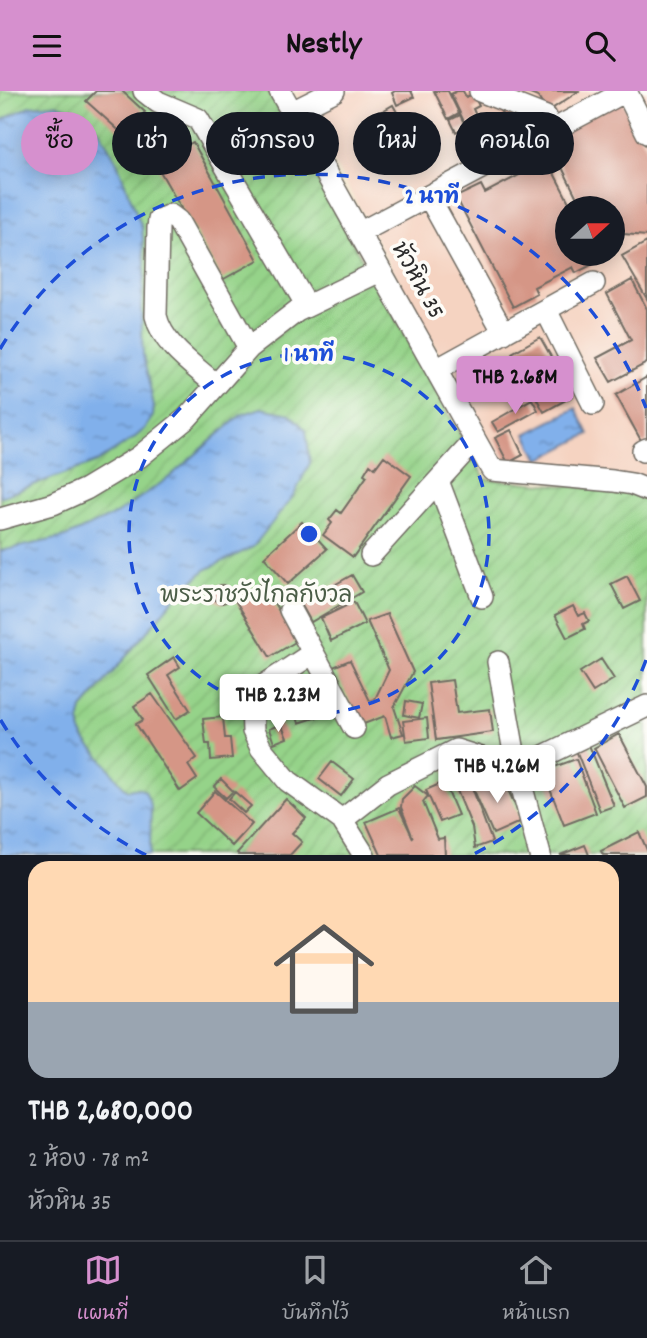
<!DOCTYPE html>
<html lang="th">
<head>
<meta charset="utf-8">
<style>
	:root { --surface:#171b24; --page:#20242c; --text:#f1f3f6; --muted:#9ea1a6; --line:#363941; --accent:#d690ce }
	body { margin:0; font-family:Dekko,"Playpen Sans Thai",sans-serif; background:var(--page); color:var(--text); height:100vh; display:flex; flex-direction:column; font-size:26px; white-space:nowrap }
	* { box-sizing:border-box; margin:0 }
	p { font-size:23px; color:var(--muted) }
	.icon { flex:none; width:38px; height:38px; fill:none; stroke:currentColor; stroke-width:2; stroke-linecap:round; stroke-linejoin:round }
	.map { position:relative; height:764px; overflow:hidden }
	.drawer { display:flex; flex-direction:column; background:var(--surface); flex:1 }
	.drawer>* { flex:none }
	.top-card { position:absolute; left:21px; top:21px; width:606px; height:63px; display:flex; gap:14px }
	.needle { width:46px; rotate:69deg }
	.fabs { position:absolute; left:555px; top:105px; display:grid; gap:14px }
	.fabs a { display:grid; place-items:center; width:70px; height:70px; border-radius:50%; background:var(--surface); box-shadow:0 4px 18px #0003; font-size:35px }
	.price { position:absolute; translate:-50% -60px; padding:0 16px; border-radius:7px; background:#fff; color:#222; font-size:23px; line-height:46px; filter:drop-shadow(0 2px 4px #0008) }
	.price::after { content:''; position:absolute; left:50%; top:42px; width:21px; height:16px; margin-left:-10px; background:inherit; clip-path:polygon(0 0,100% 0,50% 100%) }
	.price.on { background:var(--accent); color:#111 }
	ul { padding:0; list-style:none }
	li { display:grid; align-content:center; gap:14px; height:371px; padding:0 28px }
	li+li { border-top:2px solid var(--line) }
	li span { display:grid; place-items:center; height:217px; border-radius:21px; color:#555 }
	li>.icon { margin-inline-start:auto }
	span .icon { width:126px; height:126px; fill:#fffc; stroke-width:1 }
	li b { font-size:30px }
	.tag { padding:0 24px; border-radius:32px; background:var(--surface); box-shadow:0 4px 18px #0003; font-size:24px; line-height:63px }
	.tag.on { background:var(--accent); color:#111 }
	header { display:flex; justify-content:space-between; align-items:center; height:91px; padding:0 28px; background:var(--accent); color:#111; font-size:32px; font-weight:700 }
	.dock { display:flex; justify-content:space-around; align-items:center; height:98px; border-top:2px solid var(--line); background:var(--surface); font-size:19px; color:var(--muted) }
	.dock a { display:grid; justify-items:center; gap:4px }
	.dock .on { color:var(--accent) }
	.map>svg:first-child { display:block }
	.built { fill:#f5d3c1; fill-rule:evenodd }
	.garden { fill:url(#garden-furrows); stroke:#607f5a; stroke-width:2 }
	.water { fill:url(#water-ripples); stroke:#566e8b; stroke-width:2 }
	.building { fill:#d59686 }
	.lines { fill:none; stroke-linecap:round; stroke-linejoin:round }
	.minor-casing { stroke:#706b62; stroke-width:24 }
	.minor { stroke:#fff; stroke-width:21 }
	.ring { fill:none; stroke:#1d4ed8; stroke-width:3.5; stroke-dasharray:12 9 }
	.labels { text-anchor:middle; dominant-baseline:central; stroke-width:7; stroke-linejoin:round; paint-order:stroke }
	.street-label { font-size:23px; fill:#2b2b2b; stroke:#fdfcf7 }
	.park-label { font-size:23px; fill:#4b5d47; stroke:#fdfcf7 }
	.centre { fill:#1d4ed8; stroke:#fdfcf7; stroke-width:3.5 }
	.ring-label { font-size:21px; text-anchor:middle; font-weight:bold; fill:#1d4ed8; stroke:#fdfcf7; stroke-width:7; stroke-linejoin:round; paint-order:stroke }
</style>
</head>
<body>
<header><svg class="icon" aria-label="menu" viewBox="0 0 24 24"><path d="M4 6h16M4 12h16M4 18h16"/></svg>Nestly<svg class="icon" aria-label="search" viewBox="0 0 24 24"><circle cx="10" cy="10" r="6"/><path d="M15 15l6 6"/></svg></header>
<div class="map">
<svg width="647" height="764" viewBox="0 0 647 764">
	<defs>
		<pattern id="garden-furrows" width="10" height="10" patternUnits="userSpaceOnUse" patternTransform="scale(1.75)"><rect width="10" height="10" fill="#95d389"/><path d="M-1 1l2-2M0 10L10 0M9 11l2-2" fill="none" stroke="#81b576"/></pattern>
		<pattern id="water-ripples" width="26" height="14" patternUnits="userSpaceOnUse" patternTransform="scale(1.75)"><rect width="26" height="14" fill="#81b0eb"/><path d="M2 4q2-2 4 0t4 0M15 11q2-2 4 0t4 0" fill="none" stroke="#6a8fbf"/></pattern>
	</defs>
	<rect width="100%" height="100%" fill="#fdfcf7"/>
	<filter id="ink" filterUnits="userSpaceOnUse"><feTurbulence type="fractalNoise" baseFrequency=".0143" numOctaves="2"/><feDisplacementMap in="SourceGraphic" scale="14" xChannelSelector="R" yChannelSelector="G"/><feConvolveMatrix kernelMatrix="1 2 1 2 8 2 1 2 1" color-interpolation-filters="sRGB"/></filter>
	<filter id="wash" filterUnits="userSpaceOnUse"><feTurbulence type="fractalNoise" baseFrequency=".00686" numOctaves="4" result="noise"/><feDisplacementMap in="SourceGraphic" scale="28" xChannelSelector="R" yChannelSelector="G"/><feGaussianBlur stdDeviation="1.57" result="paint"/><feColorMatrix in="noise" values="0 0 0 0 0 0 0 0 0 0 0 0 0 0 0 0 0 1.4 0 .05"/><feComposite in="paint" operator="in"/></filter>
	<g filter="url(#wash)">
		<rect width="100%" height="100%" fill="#f1e3c7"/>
		<path class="built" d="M295,0H647V389L499,371ZM567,117H612V163H567Z"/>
		<path class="garden" d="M0,0H268L485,388L626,400L647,410V764H0Z"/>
		<path class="water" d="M55,13L81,21L100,41L116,69L142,137L145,172L141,217L143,264L154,315L153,325L146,337L133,348L97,371L0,406V30L30,15Z
			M261,317L290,323L306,339L310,372L294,404L253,456L205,479L175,507L82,618C73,649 92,653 107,674C115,684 118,692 128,699L138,697L145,700L151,715L150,764H0V460L65,446L114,424L167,388L241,324Z
			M576,317L589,343L539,369L526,343Z"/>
		<g id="blocks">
			<path class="building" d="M96,0H122L145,21L124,44L86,10Z
				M395,0H411L414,6L397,14L392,2Z
				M434,0H448L459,22L448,28Z
				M457,0H463L466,6L473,3L479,15L473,18L478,29L466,35L451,3Z
				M522,0H579L547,21L538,6Z
				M621,9L647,57V145L612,142V117H582L547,46Z
				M512,13L522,33L509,39L500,19Z
				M393,14L418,60L393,75L367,29Z
				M460,24L466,36L456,41L450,29Z
				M158,36L165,50L173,51L181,47L185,55L193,51L258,169L222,189L148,59L146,60L138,47Z
				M543,61L572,117H567V163H596L599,170L576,182L573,176L534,196L537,203L513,216L456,106L481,94L485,102L523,82L519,74Z
				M647,151V208L622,165Z
				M632,189L647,218V272L611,291L597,267L631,249L607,203Z
				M540,246L573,305L544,321L533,301L542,296L531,275L522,280L512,262Z
				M647,286V350L643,353L616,304Z
				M532,308L538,319L498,341L492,331Z
				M511,339L523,364L508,372L495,347Z
				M384,365L411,385L353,466L323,444L332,432L329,429L337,419L341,422L367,385L364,383L370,373L375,377Z
				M302,431L327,458L288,493L264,466Z
				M352,484L362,501L311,531L301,513Z
				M627,485L640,510L624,518L611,493Z
				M262,492L297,550L270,566L235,509Z
				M213 503a9 9 0 1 1 18 0a9 9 0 1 1-18 0Z
				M354,511L365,533L331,550L321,527Z
				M573,515L578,525L585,522L589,530L583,533L585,538L567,547L555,524Z
				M387,523L413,581L394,616L403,643L391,646L385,625L361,634L333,576L350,569L370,610L375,608L389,579L367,530Z
				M174,566L180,576L168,584L190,619L176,628L148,584Z
				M601,568L614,588L593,601L580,581Z
				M452,589L457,622L490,618L493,641L436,649L428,592Z
				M317,602L324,624L299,632L292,609Z
				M152,603L197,667L188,674L197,688L180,700L136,633L143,629L134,615Z
				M406,610L422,613L419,627L404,624Z
				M223,626L225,647H230L232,667L211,669L210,653H206L203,628Z
				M427,627L429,647L406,650L403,630Z
				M281,633L287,647L274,652L269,638Z
				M619,643L647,696V706L625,717L594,657Z
				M589,654L614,715L600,720L576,659Z
				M448,667L466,680L492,751L475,757L472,736L453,690L444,679Z
				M576,668L596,722L564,734L543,680Z
				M332,671L354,688L341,705L319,688Z
				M502,685L522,730L493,743L473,697Z
				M221,688L233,700L226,707L214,696Z
				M444,691L458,724L440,731L426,699Z
				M415,695L428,705L423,711L438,748L444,747L445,764H381L366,731L399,717L413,747L401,716L402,708Z
				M215,700L252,733L232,755L196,722Z
				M235,701L251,715L244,722L229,708Z
				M286,708L306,727L292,742L302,751L290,764H239L237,762Z
				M639,741L647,759V764H603L601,760Z
				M585,754L589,764H560Z"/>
		</g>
	</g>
	<g filter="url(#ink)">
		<use href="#blocks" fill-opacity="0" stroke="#706b62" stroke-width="2"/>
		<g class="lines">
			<defs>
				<path id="minor" d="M144,0L158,11L198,28L307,215
					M280,0L492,379L613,390L632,393L647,399
					M480,0L546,26
					M626,0L647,42
					M292,21L334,0
					M429,106L504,242
					M359,142L626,0
					M546,219L593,313
					M436,279L594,192
					M216,294C195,275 163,255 156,225L158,137L159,129L170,124L178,130L249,257
					M643,360L647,358
					M438,390L482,506
					M0,428L53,413L86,398L139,366L187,327L249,257L297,220L380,180
					M371,464L475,349
					M290,519L354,637
					M313,562L260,597L252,613L253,640L261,657L288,690L342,729L364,764
					M498,571L517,678L540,764
					M342,729L388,693L456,659L517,678L647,615"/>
			</defs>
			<use href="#minor" class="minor-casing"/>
			<use href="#minor" class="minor"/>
		</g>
	</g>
	<g class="ring">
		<circle cx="309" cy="443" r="180"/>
		<path d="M646 569A360 360 0 0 1 472 764M146 764A360 360 0 0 1 0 628M0 258A360 360 0 0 1 646 317"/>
	</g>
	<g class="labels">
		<g class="street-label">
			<text transform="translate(416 190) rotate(61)">หัวหิน 35</text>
		</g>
		<g class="park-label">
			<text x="256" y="506">พระราชวังไกลกังวล</text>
		</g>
	</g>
	<circle cx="309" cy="443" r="10" class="centre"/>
	<g class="ring-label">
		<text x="432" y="112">2 นาที</text>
		<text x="309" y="270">1 นาที</text>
	</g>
</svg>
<div class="fabs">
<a><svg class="needle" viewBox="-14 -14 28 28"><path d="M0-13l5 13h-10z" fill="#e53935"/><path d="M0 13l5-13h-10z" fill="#9ea1a6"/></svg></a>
</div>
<b class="price on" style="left:515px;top:325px">THB 2.68M</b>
<b class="price" style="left:278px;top:643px">THB 2.23M</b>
<b class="price" style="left:497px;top:714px">THB 4.26M</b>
<div class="top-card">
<a class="tag on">ซื้อ</a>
<a class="tag">เช่า</a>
<a class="tag">ตัวกรอง</a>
<a class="tag">ใหม่</a>
<a class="tag">คอนโด</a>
</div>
</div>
<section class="drawer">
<ul>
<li><span style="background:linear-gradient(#ffd9b3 65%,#9aa5b1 0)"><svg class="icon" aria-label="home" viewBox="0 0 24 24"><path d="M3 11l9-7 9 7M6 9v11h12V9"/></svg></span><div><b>THB 2,680,000</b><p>2 ห้อง · 78 m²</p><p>หัวหิน 35</p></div></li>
</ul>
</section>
<nav class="dock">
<a class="on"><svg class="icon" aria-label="map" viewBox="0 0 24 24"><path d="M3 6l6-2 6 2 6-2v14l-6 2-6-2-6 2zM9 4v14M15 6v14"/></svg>แผนที่</a>
<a><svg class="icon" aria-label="saved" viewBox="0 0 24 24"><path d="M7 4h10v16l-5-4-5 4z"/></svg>บันทึกไว้</a>
<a><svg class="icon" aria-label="home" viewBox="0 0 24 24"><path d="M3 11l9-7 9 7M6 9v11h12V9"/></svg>หน้าแรก</a>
</nav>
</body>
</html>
